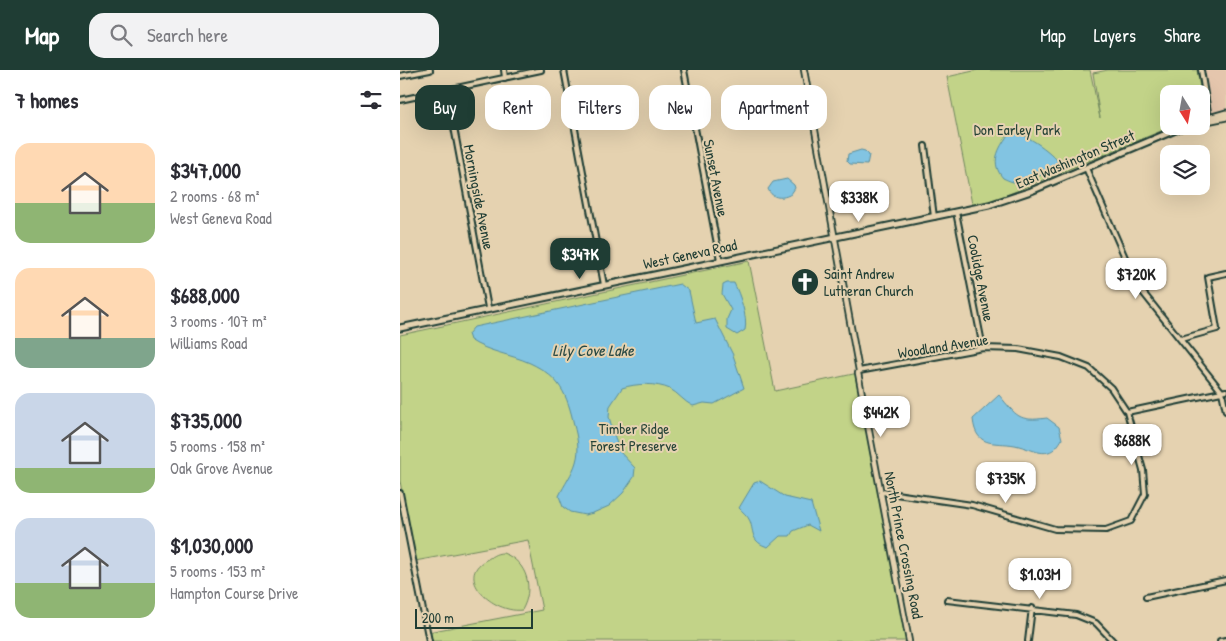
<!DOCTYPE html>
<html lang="en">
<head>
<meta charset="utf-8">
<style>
	:root { --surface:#fff; --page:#f2f2f3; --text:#2b2b33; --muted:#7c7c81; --accent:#1f3d34 }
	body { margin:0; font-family:"Patrick Hand",sans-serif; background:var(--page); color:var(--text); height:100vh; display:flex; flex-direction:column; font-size:19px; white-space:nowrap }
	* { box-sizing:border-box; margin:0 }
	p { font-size:16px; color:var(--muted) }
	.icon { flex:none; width:28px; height:28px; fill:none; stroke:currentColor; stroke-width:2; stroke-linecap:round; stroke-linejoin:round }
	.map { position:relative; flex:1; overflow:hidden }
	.side { display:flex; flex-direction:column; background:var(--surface); width:400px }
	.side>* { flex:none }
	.top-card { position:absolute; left:15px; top:15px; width:475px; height:45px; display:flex; gap:10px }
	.needle { width:32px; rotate:169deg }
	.controls { position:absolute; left:760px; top:15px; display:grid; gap:10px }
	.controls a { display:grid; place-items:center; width:50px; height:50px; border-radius:10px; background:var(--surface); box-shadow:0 5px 20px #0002; font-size:25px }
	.scale { position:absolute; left:15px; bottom:12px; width:118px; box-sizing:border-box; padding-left:5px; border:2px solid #1f3d34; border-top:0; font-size:14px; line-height:18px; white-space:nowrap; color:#1f3d34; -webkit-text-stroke:4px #e5d2b0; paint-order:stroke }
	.price { position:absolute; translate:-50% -42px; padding:0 11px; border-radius:10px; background:#fff; color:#222; font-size:16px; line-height:32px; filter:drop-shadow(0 1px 2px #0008) }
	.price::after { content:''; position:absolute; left:50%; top:30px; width:15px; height:11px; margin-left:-8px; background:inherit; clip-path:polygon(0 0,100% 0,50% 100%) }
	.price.current { background:var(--accent); color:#fff }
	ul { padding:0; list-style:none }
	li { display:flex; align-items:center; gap:15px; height:125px; padding:0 15px }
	li span { display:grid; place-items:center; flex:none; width:140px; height:100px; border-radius:15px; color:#555 }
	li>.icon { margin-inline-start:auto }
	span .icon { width:60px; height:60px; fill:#fffc; stroke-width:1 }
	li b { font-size:21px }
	h2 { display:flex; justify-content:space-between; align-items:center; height:60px; padding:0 15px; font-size:21px }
	.pill { padding:0 18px; border-radius:15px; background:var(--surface); box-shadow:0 5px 20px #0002; font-size:18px; line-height:45px }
	.pill.current { background:var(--accent); color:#fff }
	header { display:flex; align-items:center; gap:30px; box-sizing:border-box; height:70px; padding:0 25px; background:var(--accent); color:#fff }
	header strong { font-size:24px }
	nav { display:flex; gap:28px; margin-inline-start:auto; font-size:18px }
	.search { width:350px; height:45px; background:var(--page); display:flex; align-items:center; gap:12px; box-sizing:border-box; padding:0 18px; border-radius:15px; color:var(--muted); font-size:19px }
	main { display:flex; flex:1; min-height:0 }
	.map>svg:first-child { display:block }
	.built { fill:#e5c6ad }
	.green { fill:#c2d388; stroke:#70885e }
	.water { fill:#82c4e2; stroke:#5a8e9c }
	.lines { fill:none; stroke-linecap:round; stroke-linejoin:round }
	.minor-casing { stroke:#1f3d34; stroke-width:8 }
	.tertiary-casing { stroke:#1f3d34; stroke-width:8 }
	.secondary-casing { stroke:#1f3d34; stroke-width:9 }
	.primary-casing { stroke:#1f3d34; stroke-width:9 }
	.minor { stroke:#e5d2b0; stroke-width:4 }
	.tertiary { stroke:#e5d2b0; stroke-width:4.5 }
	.secondary { stroke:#e5d2b0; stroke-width:5 }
	.primary { stroke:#e5d2b0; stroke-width:5.5 }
	.labels { text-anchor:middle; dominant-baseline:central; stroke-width:4; stroke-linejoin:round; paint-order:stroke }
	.park-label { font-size:15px; fill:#274438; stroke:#e5d2b0 }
	.street-label { font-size:15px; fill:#1f3d34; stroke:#e5d2b0 }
	.poi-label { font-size:15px; fill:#1f3d34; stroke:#e5d2b0; text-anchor:start }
	.water-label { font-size:16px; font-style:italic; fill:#294a45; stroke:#e5d2b0 }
</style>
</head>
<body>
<header>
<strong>Map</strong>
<div class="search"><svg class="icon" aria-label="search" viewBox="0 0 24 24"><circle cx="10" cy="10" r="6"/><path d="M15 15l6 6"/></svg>Search here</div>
<nav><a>Map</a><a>Layers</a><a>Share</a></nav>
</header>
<main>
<section class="side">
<h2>7 homes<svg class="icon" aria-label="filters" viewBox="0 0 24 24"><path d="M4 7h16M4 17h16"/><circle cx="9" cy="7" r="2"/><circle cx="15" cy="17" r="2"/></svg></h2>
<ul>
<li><span style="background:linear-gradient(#ffd9b3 60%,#8fb573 0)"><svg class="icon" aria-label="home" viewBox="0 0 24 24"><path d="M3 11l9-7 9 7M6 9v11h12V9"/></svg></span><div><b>$347,000</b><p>2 rooms · 68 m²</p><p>West Geneva Road</p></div></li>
<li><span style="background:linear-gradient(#ffd9b3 70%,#7fa58c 0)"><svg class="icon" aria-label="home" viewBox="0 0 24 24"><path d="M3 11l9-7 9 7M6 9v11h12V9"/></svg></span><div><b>$688,000</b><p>3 rooms · 107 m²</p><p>Williams Road</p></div></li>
<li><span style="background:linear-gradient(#c9d6e8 75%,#8fb573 0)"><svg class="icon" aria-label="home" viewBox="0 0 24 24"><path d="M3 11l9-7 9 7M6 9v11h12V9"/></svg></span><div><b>$735,000</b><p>5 rooms · 158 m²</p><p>Oak Grove Avenue</p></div></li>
<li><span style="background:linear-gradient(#c9d6e8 65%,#8fb573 0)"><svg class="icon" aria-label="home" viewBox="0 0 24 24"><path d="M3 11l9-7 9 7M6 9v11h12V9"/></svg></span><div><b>$1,030,000</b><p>5 rooms · 153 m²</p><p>Hampton Course Drive</p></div></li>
</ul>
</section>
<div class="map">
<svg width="826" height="571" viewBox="0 0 826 571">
	<rect width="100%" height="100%" fill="#e5d2b0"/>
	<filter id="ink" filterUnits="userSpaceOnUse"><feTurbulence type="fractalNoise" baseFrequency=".02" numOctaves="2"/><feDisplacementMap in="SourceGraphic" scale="10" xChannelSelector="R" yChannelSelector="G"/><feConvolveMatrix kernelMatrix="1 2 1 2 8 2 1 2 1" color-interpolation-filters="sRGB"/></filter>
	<g filter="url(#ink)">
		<path class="built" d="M802,0H826V39L810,44Z"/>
		<path class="green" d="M578,0H690L700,48L693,3L708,0H797L804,41L801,46V24H769V56H773L573,139L547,7Z
			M349,191L375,321L458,303L509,571H30L28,562L142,540L128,470L15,491L0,411V265Z
			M103,483C128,492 134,519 122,540C95,544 53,508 86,490C92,487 95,483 103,483Z"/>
		<path class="water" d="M618,63C630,67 660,87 661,98L654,99L644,106L635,104C628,117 615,114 603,108C590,93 598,79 608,65Z
			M461,80L465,81L469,85L467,95L450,94L447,91L448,84Z
			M387,109L394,115L395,118L391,124C383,129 372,129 368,119L373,112Z
			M327,213H334C340,225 348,248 345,260L337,265L327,259V249L331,240L322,224L323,215Z
			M280,214L289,221L296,253L315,249L333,285L344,318L314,334L304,333L293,336C284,332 278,323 270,319C256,313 237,313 222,318L210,336L209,347L219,381L235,398L234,407L223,423L209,436L193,443L185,445L170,442L163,437L159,426C164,415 173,403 176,392C180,379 177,367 174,355C167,324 160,307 130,293C110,284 88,282 70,270L68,264L74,257Z
			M599,325C617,346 618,352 647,348L659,357L662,369C650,391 637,381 619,376C598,370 576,381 573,349Z
			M360,411L385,427L411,433L419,461L408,455L393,461L390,466H380L368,477C351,472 354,463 350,451C348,446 342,441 339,438L354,413Z"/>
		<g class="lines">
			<defs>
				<path id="minor" d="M104,0L105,8
					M164,0L204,215
					M284,0L320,190
					M801,0L809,48
					M0,6L30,0
					M47,20L88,238
					M0,30L141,0
					M525,76L534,147
					M686,98L737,215L822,322L826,341
					M556,142L583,278
					M736,213L751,207L752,204
					M781,269L817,259L808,207L826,203
					M459,301L583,278L618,279L661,287L689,298L711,318L727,342L743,400L745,424L731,451L706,460L655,459L572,435L482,422
					M727,342L826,321
					M0,423L29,571
					M746,527L826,510
					M547,530L676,545L696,553L713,571
					M628,571L632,538
					M820,571L826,570"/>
				<path id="tertiary" d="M404,0L459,301L458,303L509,571"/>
				<path id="secondary" d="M805,49L826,43
					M0,258L589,135L631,121L785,56"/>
				<path id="primary" d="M801,52L826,47"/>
			</defs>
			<use href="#minor" class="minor-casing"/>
			<use href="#tertiary" class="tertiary-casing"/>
			<use href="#secondary" class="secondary-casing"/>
			<use href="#primary" class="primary-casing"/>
			<use href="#minor" class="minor"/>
			<use href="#tertiary" class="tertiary"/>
			<use href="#secondary" class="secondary"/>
			<use href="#primary" class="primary"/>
		</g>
	</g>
	<defs>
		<symbol id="church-disc" viewBox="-11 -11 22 22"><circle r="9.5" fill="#1f3d34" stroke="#e5d2b0"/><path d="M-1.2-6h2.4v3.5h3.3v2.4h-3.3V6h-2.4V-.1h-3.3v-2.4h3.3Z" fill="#fff"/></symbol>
	</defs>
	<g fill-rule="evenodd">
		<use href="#church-disc" x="389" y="196" width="32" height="32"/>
	</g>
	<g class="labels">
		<g class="park-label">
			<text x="617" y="59">Don Earley Park</text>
			<text x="234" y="358">Timber Ridge<tspan x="234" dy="17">Forest Preserve</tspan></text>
		</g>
		<g class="street-label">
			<text transform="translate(675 89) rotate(-23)">East Washington Street</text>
			<text transform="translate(316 108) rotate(79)">Sunset Avenue</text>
			<text transform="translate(79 127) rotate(79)">Morningside Avenue</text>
			<text transform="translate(290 184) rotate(-12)">West Geneva Road</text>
			<text transform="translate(581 208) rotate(79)">Coolidge Avenue</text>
			<text transform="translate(543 276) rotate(-9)">Woodland Avenue</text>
			<text transform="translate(504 475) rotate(79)">North Prince Crossing Road</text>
		</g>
		<g class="poi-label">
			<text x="424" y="203">Saint Andrew<tspan x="424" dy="17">Lutheran Church</tspan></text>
		</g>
		<g class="water-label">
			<text x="193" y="280">Lily Cove Lake</text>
		</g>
	</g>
</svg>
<div class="controls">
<a><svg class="needle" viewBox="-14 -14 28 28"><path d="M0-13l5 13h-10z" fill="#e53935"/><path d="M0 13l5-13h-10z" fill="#7c7c81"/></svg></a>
<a><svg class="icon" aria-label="layers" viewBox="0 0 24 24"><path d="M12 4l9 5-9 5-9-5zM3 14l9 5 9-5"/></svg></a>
</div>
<div class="scale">200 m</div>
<b class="price" style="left:459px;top:153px">$338K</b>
<b class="price current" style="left:180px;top:210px">$347K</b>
<b class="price" style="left:736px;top:230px">$720K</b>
<b class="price" style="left:481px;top:368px">$442K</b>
<b class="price" style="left:732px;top:396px">$688K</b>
<b class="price" style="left:606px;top:434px">$735K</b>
<b class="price" style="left:640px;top:530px">$1.03M</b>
<div class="top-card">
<a class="pill current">Buy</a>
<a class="pill">Rent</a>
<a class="pill">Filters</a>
<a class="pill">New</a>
<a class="pill">Apartment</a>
</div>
</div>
</main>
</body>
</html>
